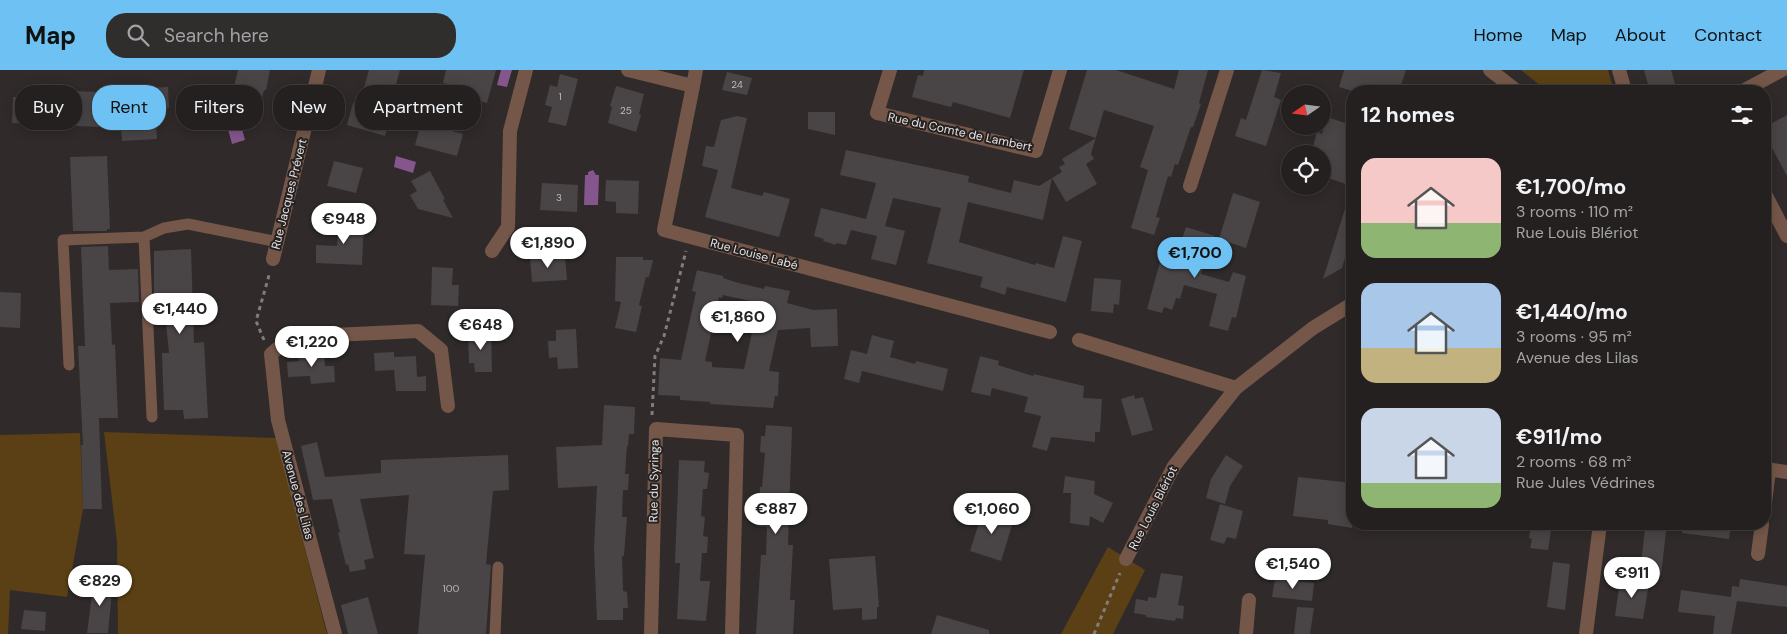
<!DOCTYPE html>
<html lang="en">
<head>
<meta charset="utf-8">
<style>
	:root { --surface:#242020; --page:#302d2d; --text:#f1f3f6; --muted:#a3a3a5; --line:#413e3e; --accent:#6dc2f3 }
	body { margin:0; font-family:"DM Sans",sans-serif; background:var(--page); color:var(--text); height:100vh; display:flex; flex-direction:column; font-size:19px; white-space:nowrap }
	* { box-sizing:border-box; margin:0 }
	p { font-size:16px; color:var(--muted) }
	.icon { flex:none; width:28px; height:28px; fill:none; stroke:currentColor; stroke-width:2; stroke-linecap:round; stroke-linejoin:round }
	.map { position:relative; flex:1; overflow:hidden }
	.details { position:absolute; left:1346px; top:15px; width:425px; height:445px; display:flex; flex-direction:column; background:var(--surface); border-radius:20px; box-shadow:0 2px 12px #0003,0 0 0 1px var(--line) }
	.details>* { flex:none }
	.hud { position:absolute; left:15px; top:15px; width:475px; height:45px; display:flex; gap:10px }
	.needle { width:32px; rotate:256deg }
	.buttons { position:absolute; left:1281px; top:15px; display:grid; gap:10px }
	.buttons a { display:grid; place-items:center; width:50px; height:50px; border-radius:50%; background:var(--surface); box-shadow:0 2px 12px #0003,0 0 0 1px var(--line); font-size:25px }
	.price { position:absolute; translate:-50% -42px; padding:0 11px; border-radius:18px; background:#fff; color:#222; font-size:16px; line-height:32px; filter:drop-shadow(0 1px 2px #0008) }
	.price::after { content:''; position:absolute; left:50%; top:30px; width:15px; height:11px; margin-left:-8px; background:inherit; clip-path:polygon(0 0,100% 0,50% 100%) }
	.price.current { background:var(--accent); color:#111 }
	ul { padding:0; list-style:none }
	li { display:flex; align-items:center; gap:15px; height:125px; padding:0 15px }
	li span { display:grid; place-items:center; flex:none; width:140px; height:100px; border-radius:15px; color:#555 }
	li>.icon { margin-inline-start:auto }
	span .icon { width:60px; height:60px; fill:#fffc; stroke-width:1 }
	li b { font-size:21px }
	h2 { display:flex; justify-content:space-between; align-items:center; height:60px; padding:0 15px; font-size:21px }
	.pill { padding:0 18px; border-radius:20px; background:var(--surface); box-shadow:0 2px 12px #0003,0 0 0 1px var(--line); font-size:18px; line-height:45px }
	.pill.current { background:var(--accent); color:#111 }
	header { display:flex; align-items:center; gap:30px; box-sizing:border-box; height:70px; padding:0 25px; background:var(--accent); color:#111 }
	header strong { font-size:24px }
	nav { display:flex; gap:28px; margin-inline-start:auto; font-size:18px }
	.search { width:350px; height:45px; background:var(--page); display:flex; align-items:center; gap:12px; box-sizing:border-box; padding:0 18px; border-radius:20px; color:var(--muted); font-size:19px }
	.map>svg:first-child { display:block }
	.green { fill:#5a4014 }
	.water { fill:#85568d }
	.building { fill:#494446; fill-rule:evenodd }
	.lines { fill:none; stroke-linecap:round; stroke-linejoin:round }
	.path { stroke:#827d7d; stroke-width:3; stroke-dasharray:4 4; stroke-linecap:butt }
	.service { stroke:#745748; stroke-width:11 }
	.minor { stroke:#745748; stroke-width:14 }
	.labels { text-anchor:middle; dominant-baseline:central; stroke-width:4; stroke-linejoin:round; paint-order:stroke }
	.number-label { font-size:10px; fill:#bebaba }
	.street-label { font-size:12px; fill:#e5e1e1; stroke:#262121 }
</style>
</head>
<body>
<header>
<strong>Map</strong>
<div class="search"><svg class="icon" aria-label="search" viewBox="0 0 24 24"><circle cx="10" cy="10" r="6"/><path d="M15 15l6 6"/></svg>Search here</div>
<nav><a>Home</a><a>Map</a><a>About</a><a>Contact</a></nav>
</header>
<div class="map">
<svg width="1787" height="564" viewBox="0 0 1787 564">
	<rect width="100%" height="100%" fill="#302a2a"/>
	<path class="green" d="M1521,0H1608L1614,21H1547Z
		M104,362L276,368L327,564H118L117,472Z
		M80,363L83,439L67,527L10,520L8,564H0V365Z
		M1108,477L1145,500L1113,564H1061Z"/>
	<path class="water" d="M501,0H512L507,17L497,15Z
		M238,44L245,70L232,74L225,48Z
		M396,86L416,92L413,103L394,97Z
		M593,100L596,105H599L598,135H584L585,105H588V102Z"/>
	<path class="building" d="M238,0H270L266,20H264L260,36L231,29Z
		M369,0H400L388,43L391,44L385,66L347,55L353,33L359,35Z
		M446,0H496L487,33L461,26L463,18L443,13Z
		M924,0H1024L1010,48L953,32L951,37L912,27L918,5L923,6Z
		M1087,0H1116L1174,19L1179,0H1208L1199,33L1201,34L1193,57H1191L1178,95L1175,94L1171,107L1168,106L1156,147L1160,148L1154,165L1131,158L1148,100L1140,97L1154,56L1104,40L1091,84L1094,89L1086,94L1097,114L1066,132L1052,108L1062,102L1059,97L1065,94L1062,89L1096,68L1069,59Z
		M1262,0L1281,3L1274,27L1281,30L1266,76L1235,66L1241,48L1246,50Z
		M1344,0H1406L1399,21H1353L1339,17Z
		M1644,0H1671L1676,17L1659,21H1650Z
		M727,2L752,8L747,25L722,20Z
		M560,4L578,9L566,56L548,52L552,37L545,35L550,15L557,17Z
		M616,16L644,24L639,44L641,45L636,62L608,53L612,37L610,36Z
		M168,17L169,38L159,39L160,56H156L157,69L122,71L121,58L12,53L13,27H24L25,24L68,27V21L102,22L101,42L132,40L131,19Z
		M808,42H835V65L808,59Z
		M1787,45V106L1772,78L1765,81V57Z
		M737,46L747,48L731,118L762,126L764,122L790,129L779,167L705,147L718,100L702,96L706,76L714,77L721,50Z
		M1327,47L1348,54L1346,60L1352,61V116L1322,106V84H1311L1317,62L1322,64Z
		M421,53L463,64L457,86L415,75Z
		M846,80L969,106L968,112L1011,123L1014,110L1039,116L1052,108L1043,150L968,132L959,172L1035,195L1036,193L1054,198L1063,166L1082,171L1066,232L1007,217L1005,225L980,217L983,207L927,193L941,138L893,128L885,156L905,161L896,195L871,189L877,166L851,160L846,175L836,173V175L823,171L824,169L814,166L821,138L866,149L876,113L840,105Z
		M107,86L110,159H107V161H73L70,87Z
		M334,91L363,98L356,123L327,116Z
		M430,101L445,129L443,130L453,148L418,139L410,125L417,121L411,111Z
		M606,110L639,111L638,144L616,143V132L605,131Z
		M542,113L578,115L577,142L540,140Z
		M1233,123L1260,132L1246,178L1219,169Z
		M1349,126L1352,127V165L1342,198L1323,209Z
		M339,150H364L362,195L316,193V175L337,176Z
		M1186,157L1215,166L1201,204L1229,212L1233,202L1246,206L1236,248L1232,247L1228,261L1209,256L1217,224L1184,215L1180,229L1176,228L1172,240L1164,237L1162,243L1147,239L1165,174L1179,178Z
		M108,176L109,200L138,199L139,232L110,233L112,275L115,274L118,348H99L102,439H83L81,375H83L78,276H85L81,177Z
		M191,179L194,273L204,272L208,348L184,349L183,340H164L162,283H169L166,254H157L156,231H154V181Z
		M565,186L567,210L532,212L530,188Z
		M616,187H643V190H653L649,207H646L639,235L642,236L636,262L615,258L621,232L615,231Z
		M432,197L453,198L452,215H459L458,236L431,235Z
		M697,200L723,206V208L735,212L764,219L765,216L790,221L787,233L813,240L837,239L838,276L811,277L810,258L778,260L769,301L779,302L778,326H775L773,338L710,334V332L680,330V326L658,325L660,288L681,290L696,222L692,221ZM723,225L750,231L749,233L757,235L756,239L757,240L744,299L712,297V292L705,291L719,227L722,228Z
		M1094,208L1121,210L1119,235L1114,234L1113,243L1091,241Z
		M0,222L21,223L20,258L0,257Z
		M576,259L578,298L558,299L557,287L549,288L548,271H556V260Z
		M491,262L492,302H475L474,293H469L468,263Z
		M872,265L894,271L890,287L915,294L916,291L948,299L943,321L862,301L859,313L844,309L851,280L867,284Z
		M324,281L325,296H334L335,312L311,314L310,306L288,307L287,292L299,291L298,282Z
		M394,282V287L416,286L417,307L426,306V321H396L394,300L375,301L374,283Z
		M980,286L999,291L998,295L1033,306L1034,304L1084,316L1083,328L1102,329L1100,362H1095V372L1051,367L1047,381L1032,377L1041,346L1024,342L1028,327L992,318L990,326L971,322Z
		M1134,325L1135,329L1143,327L1153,360L1132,366L1121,329Z
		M604,335L635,337L634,364H629L628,376H627L625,404H629L628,420H623L622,447H627L624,486H622L623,521L627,522L628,538H623V550H597L594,479L597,416L558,418L556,377L602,375Z
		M766,355L792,357L788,475H793L790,530H795L793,564H756L761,485H766L767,457L758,456L759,435L760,417H762L765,383L760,382L761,366H765Z
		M317,372L325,407L381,403V390L508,385L509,420L493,421L486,494L491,495L486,564H418L425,485L404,484L409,425L360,429L374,488L364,490L366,499L350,502L348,494L346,495L338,463L340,462L332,429L313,430L301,376Z
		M1226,385L1243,396L1230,416L1225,434L1206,428L1211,409Z
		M679,390L705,391L704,402L709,403L707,419H703L701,446L705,447L703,466L708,467L707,483H702L700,511H710L706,551L677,549L680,493H675Z
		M1065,406L1095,411L1094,424L1113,433L1103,453L1090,446L1089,456L1070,453L1071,423H1063Z
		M1298,407L1352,413V458L1328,454V450L1293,446Z
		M1220,434L1243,441L1236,469L1227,467L1224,474L1210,470Z
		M983,440L1014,449L1001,491L970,481Z
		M1531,454H1552L1548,480L1530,478L1532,469L1529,468Z
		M1683,454H1731L1729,469L1682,463Z
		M1645,458L1666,461L1661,506L1640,503Z
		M875,486L879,537H877V549L862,550V538L833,540L829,489Z
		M1553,492L1570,494L1565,540L1547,537Z
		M1161,503L1183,506L1178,535L1184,536L1183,549L1176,548L1175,551L1146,547V545L1134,543L1136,529L1148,531V527L1156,528Z
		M1275,509L1314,513L1312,531L1272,527Z
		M1740,509L1787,516V537L1737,531L1731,564H1713L1715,546L1678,542L1681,520L1731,527L1732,516L1739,517Z
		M94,510L113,511L108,563H87Z
		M1620,510L1649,513L1643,549L1615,546Z
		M368,527L378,564H348L341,535Z
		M1297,537L1314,538L1310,564H1294Z
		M24,540L46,542L45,561L21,559Z
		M937,545L989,560V564H931Z"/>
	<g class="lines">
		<path class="path" d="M264,270L256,251L270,202
			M652,345L655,286L664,266L686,181
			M1094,564L1120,503"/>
		<path class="service" d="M144,167L152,347
			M69,295L63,170L144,167L164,158L188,154L278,172
			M495,564L498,497"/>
		<path class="minor" d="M628,0L693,16L664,160L1050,262
			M890,0L877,43L1036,81L1060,0
			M1490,0L1517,21
			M1619,0L1625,21
			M693,16L696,0
			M1743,21L1782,0
			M1190,116L1227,0
			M1765,124L1787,166
			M492,181L508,157L510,61L526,0
			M273,189L319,0
			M1079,270L1236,318
			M1765,399L1787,402
			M1765,433L1769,400
			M1758,484L1762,454
			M1126,489L1174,396L1236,318L1313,258L1352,234
			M335,564L278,350L271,284L291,267L418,261L441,280L448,336
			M651,564L656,359L737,365L732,564
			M1246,564L1249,530
			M1586,564L1600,454"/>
	</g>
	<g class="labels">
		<g class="number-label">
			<text x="737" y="14">24</text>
			<text x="560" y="26">1</text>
			<text x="626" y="40">25</text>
			<text x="559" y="127">3</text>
			<text x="451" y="518">100</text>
		</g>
		<g class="street-label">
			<text transform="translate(960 62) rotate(12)">Rue du Comte de Lambert</text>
			<text transform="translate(289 124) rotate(-76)">Rue Jacques Prévert</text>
			<text transform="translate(754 184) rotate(15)">Rue Louise Labé</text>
			<text transform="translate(654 411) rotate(-89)">Rue du Syringa</text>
			<text transform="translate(298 425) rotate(75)">Avenue des Lilas</text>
			<text transform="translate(1153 438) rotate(-63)">Rue Louis Blériot</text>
		</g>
	</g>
</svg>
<div class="buttons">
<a><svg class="needle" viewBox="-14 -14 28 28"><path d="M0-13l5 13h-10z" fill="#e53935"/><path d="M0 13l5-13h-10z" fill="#a3a3a5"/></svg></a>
<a><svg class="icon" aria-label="locate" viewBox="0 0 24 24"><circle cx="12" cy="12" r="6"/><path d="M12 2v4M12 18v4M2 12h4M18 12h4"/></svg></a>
</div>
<b class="price" style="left:344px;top:175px">€948</b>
<b class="price" style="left:548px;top:199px">€1,890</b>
<b class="price current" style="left:1195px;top:209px">€1,700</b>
<b class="price" style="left:180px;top:265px">€1,440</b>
<b class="price" style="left:738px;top:273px">€1,860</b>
<b class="price" style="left:481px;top:281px">€648</b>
<b class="price" style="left:312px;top:298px">€1,220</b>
<b class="price" style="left:776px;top:465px">€887</b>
<b class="price" style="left:992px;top:465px">€1,060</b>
<b class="price" style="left:1293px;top:520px">€1,540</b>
<b class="price" style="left:1632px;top:529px">€911</b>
<b class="price" style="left:100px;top:537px">€829</b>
<div class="hud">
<a class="pill">Buy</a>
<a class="pill current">Rent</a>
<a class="pill">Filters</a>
<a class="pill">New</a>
<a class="pill">Apartment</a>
</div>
<section class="details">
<h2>12 homes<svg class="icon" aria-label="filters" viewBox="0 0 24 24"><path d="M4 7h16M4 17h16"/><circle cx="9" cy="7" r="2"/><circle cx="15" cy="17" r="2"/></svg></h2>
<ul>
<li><span style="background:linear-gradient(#f6c9c9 65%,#8fb573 0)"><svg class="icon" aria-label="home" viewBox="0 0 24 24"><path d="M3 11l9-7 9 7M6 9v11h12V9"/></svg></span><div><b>€1,700/mo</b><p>3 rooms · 110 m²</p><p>Rue Louis Blériot</p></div></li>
<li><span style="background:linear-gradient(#a9c7e8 65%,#c2b280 0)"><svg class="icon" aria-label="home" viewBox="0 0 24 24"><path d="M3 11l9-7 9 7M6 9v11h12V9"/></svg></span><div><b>€1,440/mo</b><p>3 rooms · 95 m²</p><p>Avenue des Lilas</p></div></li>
<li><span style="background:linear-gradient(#c9d6e8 75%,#8fb573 0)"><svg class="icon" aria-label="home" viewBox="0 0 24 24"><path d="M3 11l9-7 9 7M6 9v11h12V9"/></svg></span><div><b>€911/mo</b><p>2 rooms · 68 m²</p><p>Rue Jules Védrines</p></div></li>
</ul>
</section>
</div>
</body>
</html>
